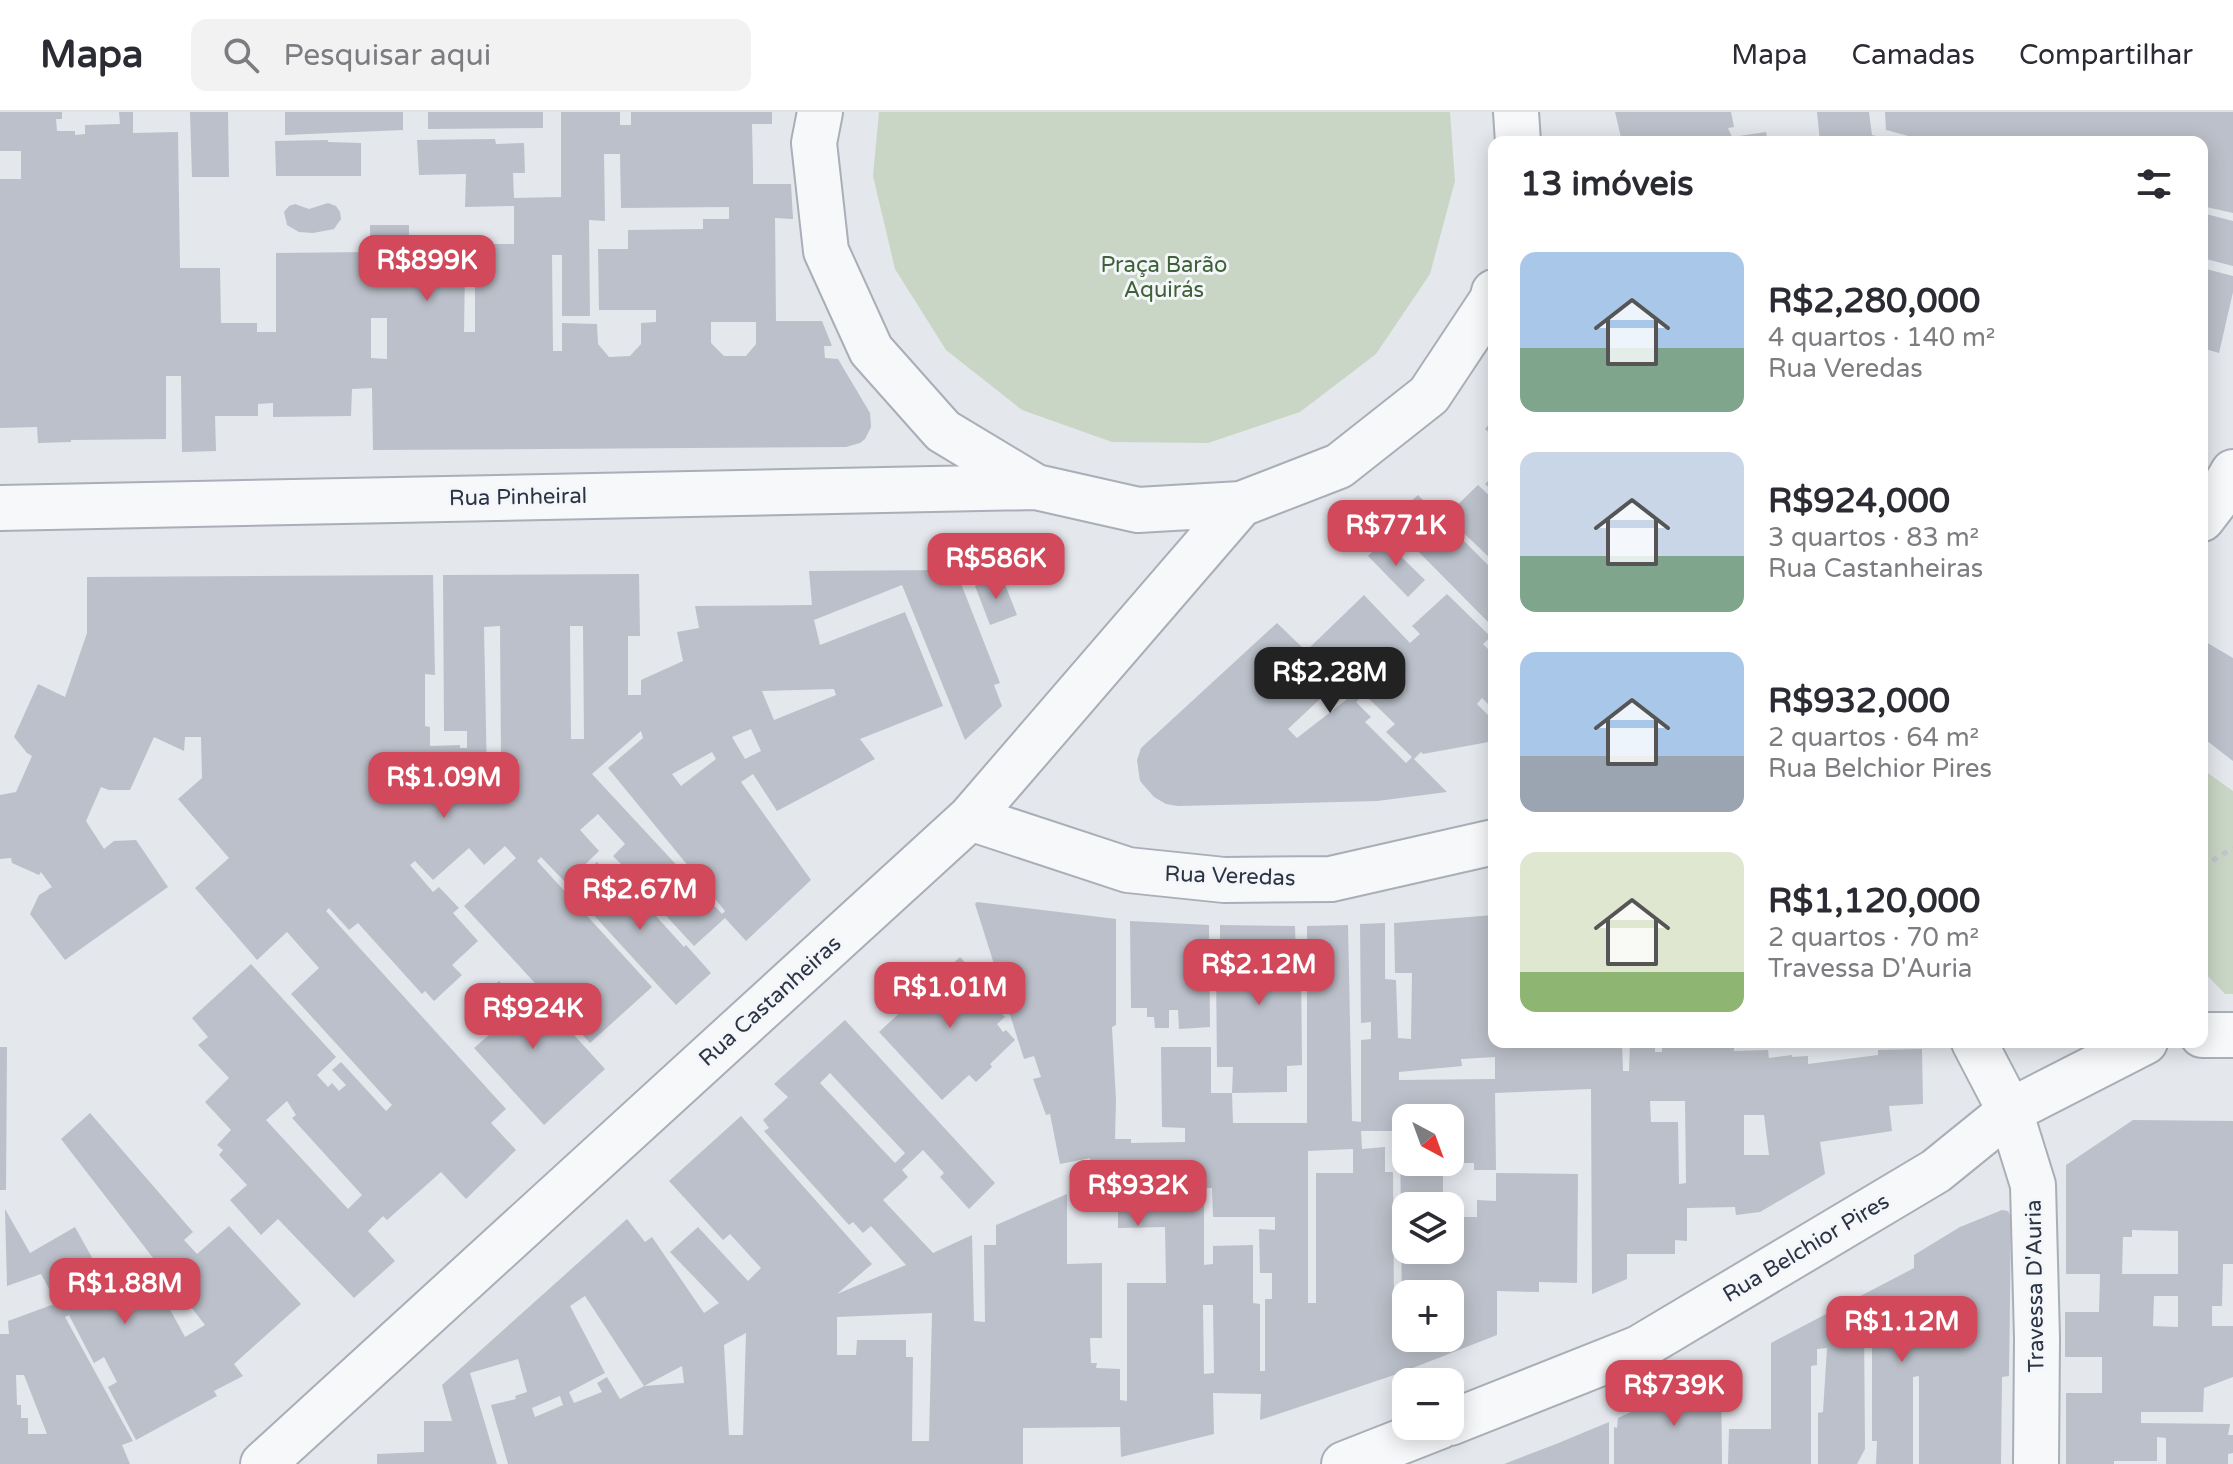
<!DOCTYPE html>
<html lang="pt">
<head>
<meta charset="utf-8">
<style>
	:root { --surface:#fff; --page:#f2f2f3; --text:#2b2b33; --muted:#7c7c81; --line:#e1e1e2; --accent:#d1495b }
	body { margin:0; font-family:"Varela Round",sans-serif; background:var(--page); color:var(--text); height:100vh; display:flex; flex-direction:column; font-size:30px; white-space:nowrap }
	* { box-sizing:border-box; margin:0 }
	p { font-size:26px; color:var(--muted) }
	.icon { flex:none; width:44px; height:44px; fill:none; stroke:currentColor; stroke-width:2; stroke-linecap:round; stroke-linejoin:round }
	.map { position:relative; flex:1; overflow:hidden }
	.side { position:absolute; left:1488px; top:24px; width:720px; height:912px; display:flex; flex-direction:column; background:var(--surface); border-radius:16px; box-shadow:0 4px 20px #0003 }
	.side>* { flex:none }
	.needle { width:52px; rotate:139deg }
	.controls { position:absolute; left:1392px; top:992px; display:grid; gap:16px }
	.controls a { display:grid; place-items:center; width:72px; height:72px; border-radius:16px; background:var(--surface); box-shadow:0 4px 20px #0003; font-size:40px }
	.price { position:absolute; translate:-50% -68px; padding:0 18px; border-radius:16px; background:var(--accent); color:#fff; font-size:26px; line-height:52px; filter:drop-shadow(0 2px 4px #0008) }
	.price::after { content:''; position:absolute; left:50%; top:48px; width:24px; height:18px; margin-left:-12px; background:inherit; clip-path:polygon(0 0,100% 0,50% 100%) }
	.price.selected { background:#222; color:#fff }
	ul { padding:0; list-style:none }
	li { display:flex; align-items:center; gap:24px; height:200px; padding:0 32px }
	li span { display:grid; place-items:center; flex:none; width:224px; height:160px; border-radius:16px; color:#555 }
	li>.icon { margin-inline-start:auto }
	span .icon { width:96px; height:96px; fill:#fffc; stroke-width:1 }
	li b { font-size:34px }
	h2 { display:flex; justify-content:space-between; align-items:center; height:96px; padding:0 32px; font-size:34px }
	header { display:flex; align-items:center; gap:48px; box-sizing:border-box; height:112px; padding:0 40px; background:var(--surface); border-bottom:2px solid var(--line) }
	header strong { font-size:38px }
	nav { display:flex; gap:44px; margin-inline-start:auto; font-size:28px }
	.search { width:560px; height:72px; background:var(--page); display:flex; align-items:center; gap:20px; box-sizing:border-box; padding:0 28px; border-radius:16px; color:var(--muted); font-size:30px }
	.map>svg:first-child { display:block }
	.green { fill:#c9d6c5 }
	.building { fill:#bbc0ca; fill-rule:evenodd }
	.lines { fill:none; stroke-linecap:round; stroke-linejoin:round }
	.street-casing { stroke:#a9aeb7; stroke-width:48 }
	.path { stroke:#c2c5cb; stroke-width:5; stroke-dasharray:6 6; stroke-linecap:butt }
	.street { stroke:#f7f8fa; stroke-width:44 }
	.labels { text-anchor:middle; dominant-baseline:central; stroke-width:6; stroke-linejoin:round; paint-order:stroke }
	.park-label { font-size:22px; fill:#3f6138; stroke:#f4f6f9 }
	.street-label { font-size:22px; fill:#2b3445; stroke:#f4f6f9 }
</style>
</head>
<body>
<header>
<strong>Mapa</strong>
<div class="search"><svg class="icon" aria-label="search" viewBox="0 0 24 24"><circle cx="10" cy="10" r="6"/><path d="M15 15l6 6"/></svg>Pesquisar aqui</div>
<nav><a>Mapa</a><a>Camadas</a><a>Compartilhar</a></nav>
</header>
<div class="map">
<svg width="2233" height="1352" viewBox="0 0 2233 1352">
	<rect width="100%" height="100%" fill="#e4e7ec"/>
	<path class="green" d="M879,0H1450L1455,69L1430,162L1376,242L1300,300L1208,331L1112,330L1022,298L946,238L895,157L873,64Z
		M2202,657L2233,679V882H2225L2202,858Z"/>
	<path class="building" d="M0,0H62V7H56L57,19H75V23L85,22V13L120,12L119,0H133V21L178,20L180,156H220L221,211H257V220H276V141L370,140V113H409V163H426L427,174H447L446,157L465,156L464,220H475V132H514V94L465,95L466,62L419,63L417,28L495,27L496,32L524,31L525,61H513L514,86L561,85V0H620V13H631V0H772V12H752L753,57V72H791L793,107L775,106L776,209H822L832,234H824L825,246L838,247L870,301L871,315L865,327L860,331L846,335L373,338L372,276L352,277L351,304L273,305V291L258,292V304H215L216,339L182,340L181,264H166V327L71,328V330L38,331L37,315L0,316V67H21V39H0ZM604,42H620L621,96L729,95V107H703V117L628,118V137H598L599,198H656V210L641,211V232L630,244L609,245L598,232L597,212L562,211V239H553L552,143H562V204H590L589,108L605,109ZM371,206H387V247L371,246ZM711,210H756V232L746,244H724L711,231Z
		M190,0H228L229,65H192Z
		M285,0H403V18L285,23Z
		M428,0H543V16L428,17Z
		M1615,0H1731L1734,15L1728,16L1732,25L1766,20L1768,30H1622Z
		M1817,0H1869L1872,23L1901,30H1820Z
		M1885,0H2233V101L2202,94V30H1931L1886,18Z
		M328,28V30L361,31V64H276L275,29Z
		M328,91L336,94L340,100L341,107L334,117L313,121L299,120L287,113L284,100L289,94L295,92L309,97Z
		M2202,101L2233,109V154L2202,146Z
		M2202,156L2233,164V180L2219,241L2202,236Z
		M1494,306V325L1485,317Z
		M1494,363V380L1485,372Z
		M1478,373L1494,388V450L1446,404Z
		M1418,383L1494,459V516L1402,423L1395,431L1380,417Z
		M1384,428L1425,468L1408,485L1368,444Z
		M947,458L951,467L958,464L1000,571L994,573L1002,594L965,628L902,473L814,508L820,533L905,500L943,594L860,627L875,647L777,699L753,662L741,670L811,768L746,829L725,806L694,834L620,754L622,753L613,744L625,732L598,702L580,718L599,739L566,771L541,745L537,749L652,875L590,931L464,794L516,746L505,734L484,753L469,736L433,768L415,749L410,753L433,780L439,775L459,796L453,801L478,829L452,853L462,863L434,889L425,879L422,882L358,811L349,818L329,796L326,799L506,997L491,1011L516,1038L466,1087L441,1060L387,1108L383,1104L368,1119L395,1149L354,1186L278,1107L261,1123L230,1088L247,1073L219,1043L223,1038L217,1033L231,1018L205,990L229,966L198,933L208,925L192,906L251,852L336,945L317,963L328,975L332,971L339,979L346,973L332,958L341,950L386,999L392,993L291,882L319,856L287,820L257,848L195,776L229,746L178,687L202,666L201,625H185L184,639L154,625L130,678H109L101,675L86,709L104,737L114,729L136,728L168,775L65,848L30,802L39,783L52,775L41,760L39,763L12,751L11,746L0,747V683L16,680L32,644L27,641L14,625L38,572L65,585L87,521V465L433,463L435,563L425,562V614L430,615V634L460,633V636H467V619H444L443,463L639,462L640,524H628V583H641V568L683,549L677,520L699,516L695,494L812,493L809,459ZM500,514L501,649H519V659L514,667H487L484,515ZM570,514H583L584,627H571ZM834,577L836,583L774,608L762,579ZM751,617L761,639L745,647L732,625ZM641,619L643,626L608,656L725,799L722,802L592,662ZM712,640L716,647L681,674L672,662ZM287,989L296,1003L292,1006L362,1083L348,1097L266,1008Z
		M1002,465L1017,503L990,513L975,474L994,466V468Z
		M1447,482L1491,525L1483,532L1494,543V598L1482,586L1477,592L1494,609V629L1423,642L1421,640L1414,647L1447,680L1377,689L1178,694L1166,692L1154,685L1140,669L1137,648L1141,636L1277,511L1306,539L1364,483L1410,531L1420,522L1412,514ZM1337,571L1351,584L1297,626L1288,617ZM1364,582L1395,612L1386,620L1412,645L1406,651L1365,610L1371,605L1356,590Z
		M2204,529L2233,546V649L2202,625V531Z
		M597,750L608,762H618L684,835L686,833L711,861L676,893L568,775Z
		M977,790L1116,807V913L1112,915L1116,988L1115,1027H1131V1031L1185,1030V1016L1162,1015L1161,935H1211V981H1232L1233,1011H1307V814L1348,813L1352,1009L1361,1010V928L1371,927V910L1361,911L1360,812L1385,811V867L1396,868L1398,926L1411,927L1412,861H1395L1394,811L1494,803V930H1514V935H1557V930H1622L1623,959H1629L1630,930H1655V940H1662V930H1734V939L1768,938L1769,946L1792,943V945L1808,944V952L1878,943V938L1922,937L1923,992L1889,994L1892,1019L1820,1030L1825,1062L1760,1100L1736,1103L1735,1095L1687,1096V1129L1675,1128V1142H1627V1167L1592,1182L1591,977L1495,981L1496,1058H1474V1051H1450V1006H1406V1050H1438V1058H1443V1082L1453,1081V1099H1450V1094H1406V1138H1450V1105H1477V1088L1496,1089V1061L1578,1062L1577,1171L1539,1170V1180L1497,1179V1223L1400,1261L1260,1308L1261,1282L1213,1281L1214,1322L1121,1345L1120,1315L1023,1316V1352H508L491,1293L516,1287L515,1284L527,1280L518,1247L470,1261L497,1352H377V1342L424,1340V1309H452L442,1273L627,1107L645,1130L652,1125L704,1201L719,1191L670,1140L698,1115L748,1169L761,1156L730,1122L723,1128L669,1069L741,1004L872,1152L837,1182L906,1153L871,1114L863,1121L853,1110L849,1113L764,1019L769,1016L763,1008L788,985L774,972L845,908L995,1071L969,1097L940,1065L944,1061L923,1038L902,1058L908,1065L883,1088L933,1141L972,1123L974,1209L985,1210L984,1133H996V1113L1067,1082V1152L1102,1151V1226H1090L1091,1251H1097L1096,1256L1120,1257V1288L1127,1289V1171H1166L1165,1115L1118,1116V1077L1094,1080L1090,1046L1060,1052L1050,1002L1046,1003L1033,967L1041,965L1034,944L1024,947L975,792ZM1495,945V967L1399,968V960L1462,954L1461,947ZM830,961L905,1041L895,1051L820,971ZM1650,989H1685L1686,1071L1679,1072L1678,1010H1651ZM1744,1003H1764L1769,1043H1744ZM1361,1019H1400L1402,1200H1394L1393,1060H1385V1035L1362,1037ZM1353,1037V1061H1316V1191H1308V1039ZM1204,1076H1212L1213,1105H1275V1118L1259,1117L1260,1161H1272V1187H1265V1259H1260V1192L1253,1191V1133L1213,1134V1152L1204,1153ZM1406,1182H1450V1226H1406ZM585,1184L644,1274L682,1254L684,1271L644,1274L620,1287L607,1265L597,1271L602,1280L574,1291L569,1280L605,1261L570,1194ZM1203,1193H1213L1214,1261L1204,1262ZM932,1201L929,1329H912L913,1245H906V1228H857L856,1243H837V1205ZM746,1221L743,1323H729L724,1233ZM560,1284L563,1293L535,1305L532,1296Z
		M1130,809L1209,813L1210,915L1179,917L1178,898H1169V916H1155L1154,905H1147V896H1131Z
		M1220,813L1295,814L1296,852H1301L1302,953L1287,954V980L1232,981L1233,955H1217L1216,855H1220Z
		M960,845L993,880L987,886L1005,905L997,912L1003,920L1006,918L1015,928L990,952L992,955L976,970L969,963L942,988L879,920Z
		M499,869L521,893L535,880L605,957L544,1013L474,936L489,923L466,898Z
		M0,935H7L6,1078H0Z
		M90,1001L193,1120L184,1128L197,1142L229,1114L301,1192L234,1252L243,1264L214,1279L217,1284L136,1328L108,1275L117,1270L104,1245L94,1251L69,1203L65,1205L133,1329L122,1333L130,1352H0V1222H9L8,1209L57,1191L41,1162L7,1174L5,1097L30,1141L75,1115L95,1151L81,1159L96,1185L148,1157L185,1225L205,1213L61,1027ZM16,1263H24L47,1322H28V1306H21V1293H17Z
		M2133,1008L2233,1009V1152H2223L2222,1194H2212V1214H2233V1265L2204,1276L2203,1300H2141V1311L2230,1312L2228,1323H2233V1341L2228,1342V1352H2166V1326L2157,1325V1349H2114V1352H2066V1281H2102V1245H2065V1200H2099L2100,1162H2066V1053ZM2132,1118L2178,1119V1162H2122L2123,1125H2132ZM2154,1184H2178V1215L2153,1214Z
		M2002,1098L2008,1099L2011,1105L2009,1264L2002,1265L2001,1352H1919V1264L1913,1265V1352H1876L1877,1329H1872V1212H1864L1865,1337L1857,1352H1818V1301L1823,1300L1827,1236L1817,1237V1253L1811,1254V1352H1728L1729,1317H1771V1231L1914,1156V1143L1960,1115Z
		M1721,1258L1722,1352H1614V1315L1617,1316L1618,1306Z
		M1609,1310V1352H1504L1556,1332Z"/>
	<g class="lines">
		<defs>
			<path id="street" d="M820,0L814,31L826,139L871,238L943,319L1036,375L1138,398L1241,392L1339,354L1429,283L1492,188L1494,180
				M1516,0L1518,30
				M0,396L1036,375
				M2202,407L2218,386L2233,360
				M970,706L1128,758L1224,768L1331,767L1494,730
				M2202,923H2233
				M1974,930L2010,999L2033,1073L2037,1226L2036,1352
				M1450,1311L1639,1236L1936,1059L2010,999L2145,930
				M263,1352L970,706L1241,392
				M1344,1352L1441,1314"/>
		</defs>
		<use href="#street" class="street-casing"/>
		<path class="path" d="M2202,755L2233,736"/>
		<use href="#street" class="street"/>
	</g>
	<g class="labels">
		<g class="park-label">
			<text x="1164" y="153">Praça Barão<tspan x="1164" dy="25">Aquirás</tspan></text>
		</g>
		<g class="street-label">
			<text transform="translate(518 385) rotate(-1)">Rua Pinheiral</text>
			<text transform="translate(1230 764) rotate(2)">Rua Veredas</text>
			<text transform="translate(770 889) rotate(-42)">Rua Castanheiras</text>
			<text transform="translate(1806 1136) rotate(-31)">Rua Belchior Pires</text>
			<text transform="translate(2035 1174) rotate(-91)">Travessa D'Auria</text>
		</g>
	</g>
</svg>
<div class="controls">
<a><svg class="needle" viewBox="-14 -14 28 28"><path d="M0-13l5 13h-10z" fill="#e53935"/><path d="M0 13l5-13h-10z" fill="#7c7c81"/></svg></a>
<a><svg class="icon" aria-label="layers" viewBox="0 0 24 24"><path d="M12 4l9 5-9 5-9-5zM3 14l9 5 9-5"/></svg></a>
<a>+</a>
<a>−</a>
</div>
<b class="price" style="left:427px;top:191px">R$899K</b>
<b class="price" style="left:1396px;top:456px">R$771K</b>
<b class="price" style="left:996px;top:489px">R$586K</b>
<b class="price selected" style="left:1330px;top:603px">R$2.28M</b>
<b class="price" style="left:444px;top:708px">R$1.09M</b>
<b class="price" style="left:640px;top:820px">R$2.67M</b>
<b class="price" style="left:1259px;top:895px">R$2.12M</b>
<b class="price" style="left:950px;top:918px">R$1.01M</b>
<b class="price" style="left:533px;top:939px">R$924K</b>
<b class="price" style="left:1138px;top:1116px">R$932K</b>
<b class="price" style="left:125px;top:1214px">R$1.88M</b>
<b class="price" style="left:1902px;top:1252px">R$1.12M</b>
<b class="price" style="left:1674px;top:1316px">R$739K</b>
<section class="side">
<h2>13 imóveis<svg class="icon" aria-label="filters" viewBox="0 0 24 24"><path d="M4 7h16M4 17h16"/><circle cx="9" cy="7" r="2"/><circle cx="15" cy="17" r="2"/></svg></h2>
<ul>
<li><span style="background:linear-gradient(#a9c7e8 60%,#7fa58c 0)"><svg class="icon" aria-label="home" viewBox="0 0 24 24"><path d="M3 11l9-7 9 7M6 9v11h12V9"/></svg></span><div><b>R$2,280,000</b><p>4 quartos · 140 m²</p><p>Rua Veredas</p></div></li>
<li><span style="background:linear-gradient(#c9d6e8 65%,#7fa58c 0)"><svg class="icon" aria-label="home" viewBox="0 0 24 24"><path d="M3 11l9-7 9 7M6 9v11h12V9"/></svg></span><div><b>R$924,000</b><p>3 quartos · 83 m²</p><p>Rua Castanheiras</p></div></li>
<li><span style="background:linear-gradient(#a9c7e8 65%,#9aa5b1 0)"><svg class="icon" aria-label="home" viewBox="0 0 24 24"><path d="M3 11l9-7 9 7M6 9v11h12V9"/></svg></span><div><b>R$932,000</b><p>2 quartos · 64 m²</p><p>Rua Belchior Pires</p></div></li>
<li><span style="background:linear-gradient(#dfe7d0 75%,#8fb573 0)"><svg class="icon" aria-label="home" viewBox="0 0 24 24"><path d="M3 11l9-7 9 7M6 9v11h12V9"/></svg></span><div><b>R$1,120,000</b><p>2 quartos · 70 m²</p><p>Travessa D'Auria</p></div></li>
</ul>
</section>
</div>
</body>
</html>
